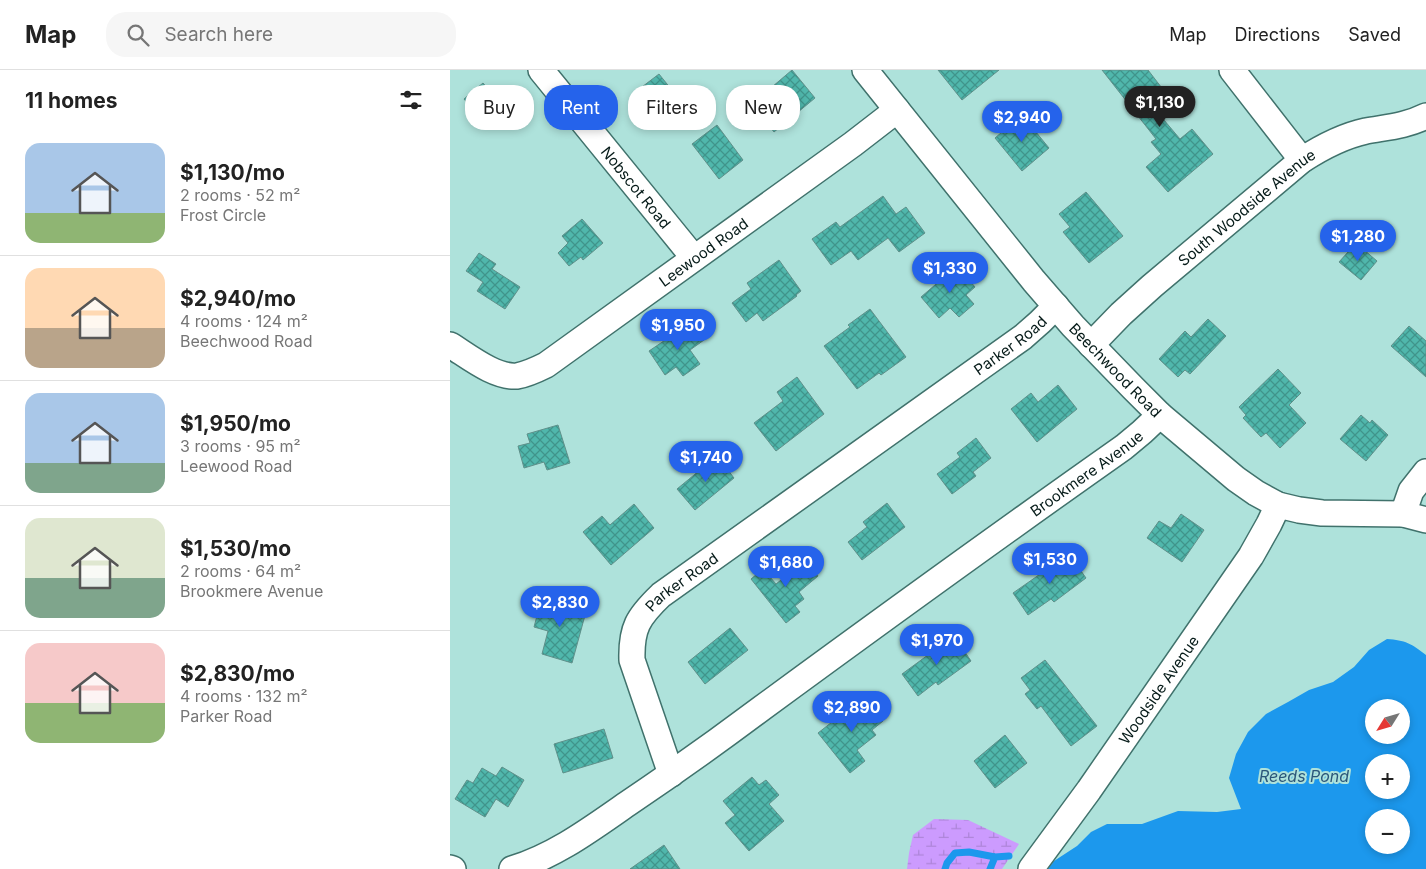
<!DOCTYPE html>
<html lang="en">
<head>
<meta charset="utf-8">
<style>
	:root { --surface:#fff; --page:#f6f6f6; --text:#222; --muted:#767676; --line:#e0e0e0; --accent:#2563eb }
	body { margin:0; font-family:Inter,sans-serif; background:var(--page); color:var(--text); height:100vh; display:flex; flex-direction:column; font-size:19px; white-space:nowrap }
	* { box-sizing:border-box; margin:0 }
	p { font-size:16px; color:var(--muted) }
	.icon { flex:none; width:28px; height:28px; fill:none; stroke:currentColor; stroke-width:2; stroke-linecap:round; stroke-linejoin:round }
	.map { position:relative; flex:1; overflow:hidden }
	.drawer { display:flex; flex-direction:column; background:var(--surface); width:450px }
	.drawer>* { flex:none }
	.hud { position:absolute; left:15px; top:15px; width:475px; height:45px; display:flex; gap:10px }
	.needle { width:32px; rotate:233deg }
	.buttons { position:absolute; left:915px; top:629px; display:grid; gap:10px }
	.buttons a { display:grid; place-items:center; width:45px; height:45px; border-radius:50%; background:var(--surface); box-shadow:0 2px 8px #0003; font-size:25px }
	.price { position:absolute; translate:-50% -42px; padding:0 11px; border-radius:18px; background:var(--accent); color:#fff; font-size:16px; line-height:32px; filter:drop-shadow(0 1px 2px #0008) }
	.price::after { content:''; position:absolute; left:50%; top:30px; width:15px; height:11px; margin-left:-8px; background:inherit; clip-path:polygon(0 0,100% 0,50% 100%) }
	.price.selected { background:#222; color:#fff }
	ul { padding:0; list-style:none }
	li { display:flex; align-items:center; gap:15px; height:125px; padding:0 25px }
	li+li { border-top:1px solid var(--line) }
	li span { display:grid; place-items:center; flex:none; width:140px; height:100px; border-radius:15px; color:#555 }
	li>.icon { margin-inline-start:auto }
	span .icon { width:60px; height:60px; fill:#fffc; stroke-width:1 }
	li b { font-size:21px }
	h2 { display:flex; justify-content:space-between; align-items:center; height:60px; padding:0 25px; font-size:21px }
	.tag { padding:0 18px; border-radius:20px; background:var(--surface); box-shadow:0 2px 8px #0003; font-size:18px; line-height:45px }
	.tag.selected { background:var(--accent); color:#fff }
	header { display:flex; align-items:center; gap:30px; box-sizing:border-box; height:70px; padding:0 25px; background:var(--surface); border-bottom:1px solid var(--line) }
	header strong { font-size:24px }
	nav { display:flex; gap:28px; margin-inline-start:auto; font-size:18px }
	.search { width:350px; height:45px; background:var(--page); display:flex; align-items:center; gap:12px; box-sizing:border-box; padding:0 18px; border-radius:20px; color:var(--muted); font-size:19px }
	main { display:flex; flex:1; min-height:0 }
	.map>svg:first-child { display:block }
	.wetland { fill:url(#wetland-marsh) }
	.water { fill:#1c98ed; fill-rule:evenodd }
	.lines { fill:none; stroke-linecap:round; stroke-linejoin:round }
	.stream { stroke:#1c98ed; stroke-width:7 }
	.building { fill:url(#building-cross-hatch); stroke:#5f908a }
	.minor-casing { stroke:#40726c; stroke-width:28 }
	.minor { stroke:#fff; stroke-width:25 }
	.labels { text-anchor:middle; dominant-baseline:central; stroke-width:4; stroke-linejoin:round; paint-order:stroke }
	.street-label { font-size:15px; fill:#051a18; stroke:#aee2db }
	.water-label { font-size:16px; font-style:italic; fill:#2b567a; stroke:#aee2db }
</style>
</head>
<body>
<header>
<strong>Map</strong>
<div class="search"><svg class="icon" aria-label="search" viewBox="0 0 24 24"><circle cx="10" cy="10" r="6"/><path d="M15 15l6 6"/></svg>Search here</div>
<nav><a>Map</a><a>Directions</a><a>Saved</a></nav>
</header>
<main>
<section class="drawer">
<h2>11 homes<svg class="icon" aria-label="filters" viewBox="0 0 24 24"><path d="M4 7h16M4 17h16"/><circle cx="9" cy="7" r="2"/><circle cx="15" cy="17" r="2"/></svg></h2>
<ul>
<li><span style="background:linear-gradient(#a9c7e8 70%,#8fb573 0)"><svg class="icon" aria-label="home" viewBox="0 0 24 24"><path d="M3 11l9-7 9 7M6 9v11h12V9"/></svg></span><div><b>$1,130/mo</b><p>2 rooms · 52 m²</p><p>Frost Circle</p></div></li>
<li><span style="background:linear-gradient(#ffd9b3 60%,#b9a48a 0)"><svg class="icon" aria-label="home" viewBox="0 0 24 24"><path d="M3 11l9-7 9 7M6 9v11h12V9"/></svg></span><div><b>$2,940/mo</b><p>4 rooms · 124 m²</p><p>Beechwood Road</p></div></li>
<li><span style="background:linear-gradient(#a9c7e8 70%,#7fa58c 0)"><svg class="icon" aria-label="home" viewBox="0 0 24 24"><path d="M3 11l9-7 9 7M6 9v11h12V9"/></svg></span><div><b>$1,950/mo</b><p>3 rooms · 95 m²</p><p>Leewood Road</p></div></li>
<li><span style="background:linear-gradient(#dfe7d0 60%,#7fa58c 0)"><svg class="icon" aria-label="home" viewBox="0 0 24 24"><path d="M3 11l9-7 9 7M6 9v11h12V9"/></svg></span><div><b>$1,530/mo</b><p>2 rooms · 64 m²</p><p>Brookmere Avenue</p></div></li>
<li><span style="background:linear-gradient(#f6c9c9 60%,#8fb573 0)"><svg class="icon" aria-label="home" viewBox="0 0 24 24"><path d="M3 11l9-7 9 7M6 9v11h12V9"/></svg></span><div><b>$2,830/mo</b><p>4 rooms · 132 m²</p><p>Parker Road</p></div></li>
</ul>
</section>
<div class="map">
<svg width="976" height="799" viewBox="0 0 976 799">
	<defs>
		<pattern id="wetland-marsh" width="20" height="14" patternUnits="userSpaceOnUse" patternTransform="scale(1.25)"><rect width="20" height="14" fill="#cc9bfe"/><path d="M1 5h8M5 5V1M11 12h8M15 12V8" fill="none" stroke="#ae85d9"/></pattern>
		<pattern id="building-cross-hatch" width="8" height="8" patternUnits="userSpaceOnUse" patternTransform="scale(1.25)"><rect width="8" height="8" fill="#50b7ac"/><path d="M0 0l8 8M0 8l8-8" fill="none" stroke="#40948b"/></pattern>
	</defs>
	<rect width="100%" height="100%" fill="#aee2db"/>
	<path class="wetland" d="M484,749L518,750L569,774L552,799H457L459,783L463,765Z"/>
	<path class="water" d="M937,569C955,570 962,574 976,585V799H598L604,791L627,776L641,762L657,754H692L728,741L767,742L791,739L779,708L786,684L798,662L816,644L838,632L859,620L883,612L904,597L919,580ZM924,638H951V665H924ZM924,692H951V720H924ZM924,748H951V775H924Z"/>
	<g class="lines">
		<path class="stream" d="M495,799L497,793L505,783L519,782L545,787L559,786
			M540,799L545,787"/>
	</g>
	<path class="building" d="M342,0L365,28L324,62L308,41L314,35L309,28Z
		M488,0H549L512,30Z
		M652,0H698L718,26L703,37L730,69L742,59L763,84L718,122L696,97L711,84L701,72L706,69Z
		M209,4L229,29L201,51L189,35L195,29L188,20Z
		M33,13L54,38L35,54L14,29Z
		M572,45L599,78L572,101L545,68Z
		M267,55L293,90L269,109L242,74Z
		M636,122L673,166L639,193L613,162L620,157L609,144Z
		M433,126L446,144L456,137L475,163L449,182L438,168L408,190L401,181L381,195L362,169L386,152L390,157Z
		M132,149L153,173L133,190L131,187L119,196L108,183L118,173L112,166Z
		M906,173L927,191L911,210L889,192Z
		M29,183L46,194L42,199L70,217L55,239L27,221L33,212L16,201Z
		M329,190L351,221L346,225L347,226L313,251L307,243L296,252L282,233L301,219L297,213Z
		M507,196L525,217L516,225L524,234L509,247L500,238L489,248L471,227Z
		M420,239L456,287L431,305L429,303L407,319L374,276L400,257L398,255Z
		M758,249L776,266L740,304L735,300L728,307L709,289L735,261L741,267Z
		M242,252L254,270L240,280L250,294L233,306L226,297L215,305L199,281Z
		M959,256L976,271V307L941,276Z
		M828,299L851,323L839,335L856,353L830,378L816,363L811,367L793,348L796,345L789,337Z
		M347,307L374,344L326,381L304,353L333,331L327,322Z
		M608,315L627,339L587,372L561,339L581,323L588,332Z
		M911,345L920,353L922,350L938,365L916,391L890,369Z
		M108,355L120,393L97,400L94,392L74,398L68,376L80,373L77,364Z
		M526,368L541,388L523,402L526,406L502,424L487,404L510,387L507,383Z
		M267,386L284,408L245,440L227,419Z
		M437,433L455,457L412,490L398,472L417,457L413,452Z
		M184,434L204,458L161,495L133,462L152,446L160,455Z
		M731,444L754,460L732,492L697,468L709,451L721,458Z
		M619,484L636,508L604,532L601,529L578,545L563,523Z
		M354,487L368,506L349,522L354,529L345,536L350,542L336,553L301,509L313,499L326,514L336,506L334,503Z
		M92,527L137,538L122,593L92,584L98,561L84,557Z
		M280,558L298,580L255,614L238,592Z
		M504,566L521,591L488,615L486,612L468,626L452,604Z
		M595,590L647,656L621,676L591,636L587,639L575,624L580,620L571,608Z
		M414,627L433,651L422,660L426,665L407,680L415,691L400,703L368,663Z
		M154,659L163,688L113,703L104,674Z
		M555,665L577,693L545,718L524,691Z
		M52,697L74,710L58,737L46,729L35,747L5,729L17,710L23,713L32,698L46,706Z
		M302,707L309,715L316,710L329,725L319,734L334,751L299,781L275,753L285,745L273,731Z
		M214,775L230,799H180Z"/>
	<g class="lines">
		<defs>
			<g id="minor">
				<path id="s1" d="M91,0L244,188"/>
				<path id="s2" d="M415,0L584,211L623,256L683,318L710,345L786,409L806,423L828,435L849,440L872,443L953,444L976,450"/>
				<path d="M782,0L852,90"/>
				<path id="s3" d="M0,275C18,286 45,308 67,306C78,304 86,300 96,295L403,74L447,40"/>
				<path id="s4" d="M641,275L671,244L702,216L852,90C872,77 893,66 916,61C938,57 956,56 976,46"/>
				<path d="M953,444L961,421L976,402"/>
				<path id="s5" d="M221,704L182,590C181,558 188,547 211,525L573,267L590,252L606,236"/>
				<path d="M0,798L3,799"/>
				<path id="s6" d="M62,799C105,786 141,759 177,734C223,703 268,671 312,638C432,550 552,463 674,377L692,362L710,345"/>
				<path id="s7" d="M581,799L639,720L801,486L819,454L828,435"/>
			</g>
		</defs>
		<use href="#minor" class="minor-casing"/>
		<use href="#minor" class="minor"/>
	</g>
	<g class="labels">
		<g class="street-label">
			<text stroke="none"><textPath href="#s1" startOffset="151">Nobscot Road</textPath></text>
			<text stroke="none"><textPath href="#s4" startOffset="208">South Woodside Avenue</textPath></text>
			<text stroke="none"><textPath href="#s3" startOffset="300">Leewood Road</textPath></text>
			<text stroke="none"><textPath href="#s5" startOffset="624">Parker Road</textPath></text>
			<text stroke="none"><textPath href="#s2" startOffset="391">Beechwood Road</textPath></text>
			<text stroke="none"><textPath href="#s6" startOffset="699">Brookmere Avenue</textPath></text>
			<text stroke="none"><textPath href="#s5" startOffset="219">Parker Road</textPath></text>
			<text stroke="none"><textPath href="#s7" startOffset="220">Woodside Avenue</textPath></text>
		</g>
		<g class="water-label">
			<text x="854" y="706">Reeds Pond</text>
		</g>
	</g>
</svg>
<div class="buttons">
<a><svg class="needle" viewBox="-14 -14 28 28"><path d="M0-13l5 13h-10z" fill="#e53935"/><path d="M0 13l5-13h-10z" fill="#767676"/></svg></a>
<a>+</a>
<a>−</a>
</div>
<b class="price selected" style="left:710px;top:58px">$1,130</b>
<b class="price" style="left:572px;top:73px">$2,940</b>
<b class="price" style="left:908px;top:192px">$1,280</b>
<b class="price" style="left:500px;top:224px">$1,330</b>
<b class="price" style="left:228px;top:281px">$1,950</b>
<b class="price" style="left:256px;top:413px">$1,740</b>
<b class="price" style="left:600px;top:515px">$1,530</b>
<b class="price" style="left:336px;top:518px">$1,680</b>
<b class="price" style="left:110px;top:558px">$2,830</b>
<b class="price" style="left:487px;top:596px">$1,970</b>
<b class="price" style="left:402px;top:663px">$2,890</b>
<div class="hud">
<a class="tag">Buy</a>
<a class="tag selected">Rent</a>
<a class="tag">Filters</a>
<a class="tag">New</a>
</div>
</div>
</main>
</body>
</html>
